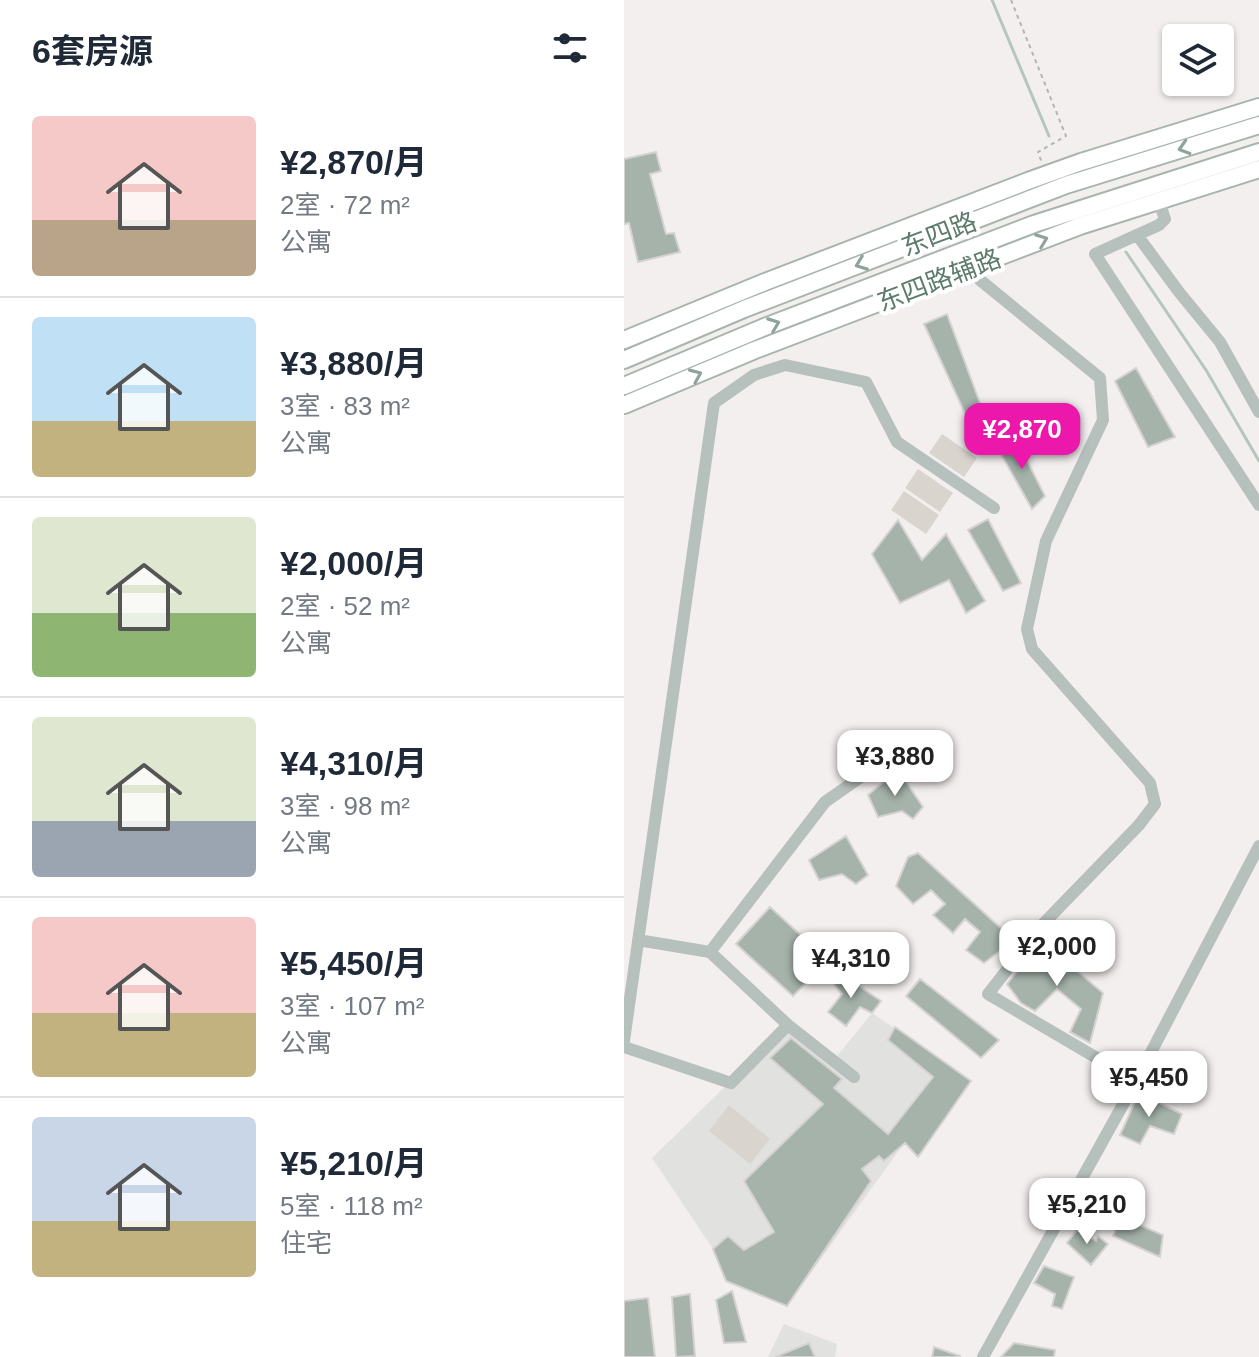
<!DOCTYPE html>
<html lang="zh">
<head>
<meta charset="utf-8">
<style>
	:root { --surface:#fff; --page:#f6f6f7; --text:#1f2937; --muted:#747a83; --line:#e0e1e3; --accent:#eb18ab }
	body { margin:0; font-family:Helvetica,"Noto Sans SC",sans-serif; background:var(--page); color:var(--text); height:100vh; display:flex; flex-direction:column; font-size:30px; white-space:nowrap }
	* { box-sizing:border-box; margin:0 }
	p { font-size:26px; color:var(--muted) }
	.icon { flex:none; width:44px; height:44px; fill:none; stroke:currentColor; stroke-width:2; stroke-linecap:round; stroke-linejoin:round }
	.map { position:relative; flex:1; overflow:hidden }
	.drawer { display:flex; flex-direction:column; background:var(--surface); width:624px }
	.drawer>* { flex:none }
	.controls { position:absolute; left:538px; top:24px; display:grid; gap:16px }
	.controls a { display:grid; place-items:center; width:72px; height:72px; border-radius:8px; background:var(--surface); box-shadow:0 2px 6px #0004; font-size:40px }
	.price { position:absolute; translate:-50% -68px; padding:0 18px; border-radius:16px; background:#fff; color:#222; font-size:26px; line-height:52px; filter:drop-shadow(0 2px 4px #0008) }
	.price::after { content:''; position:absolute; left:50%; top:48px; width:24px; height:18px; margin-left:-12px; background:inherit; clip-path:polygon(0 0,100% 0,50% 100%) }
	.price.active { background:var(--accent); color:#fff }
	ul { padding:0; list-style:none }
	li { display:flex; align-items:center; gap:24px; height:200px; padding:0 32px }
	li+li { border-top:2px solid var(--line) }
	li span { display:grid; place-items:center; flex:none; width:224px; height:160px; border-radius:8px; color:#555 }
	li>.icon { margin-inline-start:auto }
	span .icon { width:96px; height:96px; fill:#fffc; stroke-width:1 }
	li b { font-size:34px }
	h2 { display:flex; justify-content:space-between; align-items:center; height:96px; padding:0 32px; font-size:34px }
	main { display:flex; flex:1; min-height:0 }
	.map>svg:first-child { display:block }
	.built { fill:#e1e1df }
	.green { fill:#d9d5ce }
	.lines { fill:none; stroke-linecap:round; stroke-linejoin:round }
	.stream { stroke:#b4c7bb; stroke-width:3 }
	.building { fill:#a5b3ab; stroke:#d5d2d2; stroke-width:2 }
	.major-casing { stroke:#a8b4ae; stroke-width:20 }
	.path { stroke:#afb7b3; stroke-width:2; stroke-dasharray:4 4; stroke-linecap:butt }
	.minor { stroke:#b6c0bc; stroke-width:12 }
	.major { stroke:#fff; stroke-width:16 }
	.oneway { stroke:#8ea399 }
	.labels { text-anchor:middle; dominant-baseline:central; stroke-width:8; stroke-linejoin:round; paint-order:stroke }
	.street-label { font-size:26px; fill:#5d7c6d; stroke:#fff }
</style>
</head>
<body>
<main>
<section class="drawer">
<h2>6套房源<svg class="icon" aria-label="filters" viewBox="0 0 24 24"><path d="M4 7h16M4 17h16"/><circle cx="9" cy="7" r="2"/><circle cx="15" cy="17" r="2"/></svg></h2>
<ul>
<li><span style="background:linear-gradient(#f6c9c9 65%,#b9a48a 0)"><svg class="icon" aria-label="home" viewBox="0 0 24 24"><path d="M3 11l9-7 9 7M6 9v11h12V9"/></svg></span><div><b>¥2,870/月</b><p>2室 · 72 m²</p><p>公寓</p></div></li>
<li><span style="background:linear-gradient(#bfe0f5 65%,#c2b280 0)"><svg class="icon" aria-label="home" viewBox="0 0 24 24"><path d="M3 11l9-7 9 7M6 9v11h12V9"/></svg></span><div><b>¥3,880/月</b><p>3室 · 83 m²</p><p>公寓</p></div></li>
<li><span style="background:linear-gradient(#dfe7d0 60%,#8fb573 0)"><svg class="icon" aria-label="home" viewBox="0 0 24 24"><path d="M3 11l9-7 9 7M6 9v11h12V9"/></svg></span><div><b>¥2,000/月</b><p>2室 · 52 m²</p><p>公寓</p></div></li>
<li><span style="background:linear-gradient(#dfe7d0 65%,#9aa5b1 0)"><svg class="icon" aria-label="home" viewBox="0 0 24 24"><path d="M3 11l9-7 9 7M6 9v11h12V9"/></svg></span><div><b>¥4,310/月</b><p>3室 · 98 m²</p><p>公寓</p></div></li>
<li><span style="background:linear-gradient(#f6c9c9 60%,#c2b280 0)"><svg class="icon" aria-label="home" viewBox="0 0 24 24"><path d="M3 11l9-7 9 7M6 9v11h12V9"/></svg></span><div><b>¥5,450/月</b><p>3室 · 107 m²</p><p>公寓</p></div></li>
<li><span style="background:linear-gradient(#c9d6e8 65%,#c2b280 0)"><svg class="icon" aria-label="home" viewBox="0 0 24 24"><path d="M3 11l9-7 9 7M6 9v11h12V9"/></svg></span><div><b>¥5,210/月</b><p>5室 · 118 m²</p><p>住宅</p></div></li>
</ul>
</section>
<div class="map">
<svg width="635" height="1357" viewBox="0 0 635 1357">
	<rect width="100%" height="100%" fill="#f4efef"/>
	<path class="built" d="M248,1013L347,1081L278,1146L163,1306L100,1275L89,1249L28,1158L164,1025L213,1056Z
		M160,1324L213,1344L211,1357H144Z"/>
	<path class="green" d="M318,434L353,458L340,477L305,453Z
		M294,469L329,493L316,512L281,488Z
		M280,491L315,515L302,534L267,510Z
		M105,1105L146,1139L126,1164L85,1131Z"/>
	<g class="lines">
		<path class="stream" d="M368,0L425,136
			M502,252L582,370L635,461"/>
	</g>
	<path class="building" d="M32,152L37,171L26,174L42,234L50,233L56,252L14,262L5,223L0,224V159Z
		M323,314L359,411L344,420L300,324Z
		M512,368L551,437L524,447L491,381Z
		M390,435L421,496L408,509L373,447Z
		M364,519L397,583L379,591L344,530Z
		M274,520L298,560L322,534L361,601L342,613L325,580L276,603L248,554Z
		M274,770L299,807L289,819L278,811L254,817L244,795Z
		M222,836L244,875L232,884L218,874L195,880L185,860Z
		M294,853L390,940L360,963L342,950L356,932L341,919L329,933L309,915L321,904L307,890L289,904L272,886L284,857Z
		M146,907L204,960L169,996L112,944Z
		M418,941L479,993L466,1043L446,1032L457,1009L433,989L411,1011L397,1003L383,984Z
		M217,974L257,1001L248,1013L236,1007L222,1026L204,1012L218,994L209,983Z
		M296,979L375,1040L357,1058L282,996Z
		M271,1027L347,1081L294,1157L281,1143L260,1161L255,1156L238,1169L247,1181L163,1306L102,1281L89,1249L104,1236L120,1250L150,1232L120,1181L199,1104L146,1058L167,1038L218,1079L210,1088L264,1134L309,1077L264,1040Z
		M515,1093L558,1114L550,1134L526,1126L516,1144L496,1135Z
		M467,1191L487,1198L485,1212L539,1235L536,1257L489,1236L493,1226L459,1207Z
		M453,1230L472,1241L474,1236L484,1244L467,1265L443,1243Z
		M420,1266L450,1277L438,1309L428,1306L431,1294L410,1283Z
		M108,1291L122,1342L100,1343L92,1300Z
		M66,1294L71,1356L52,1357L48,1297Z
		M24,1298L31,1357H0V1301Z
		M185,1343L191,1357H151Z
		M390,1343L431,1350L430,1357H377Z
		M310,1347L336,1356V1357H308Z"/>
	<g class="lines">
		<defs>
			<path id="major" d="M0,340L141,282L404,181L457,162L635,107
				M0,360L120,309L442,185L635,125
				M0,386L143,326L410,224L635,152
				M0,405L131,350L456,226L635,169"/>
		</defs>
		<use href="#major" class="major-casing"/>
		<path class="path" d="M387,0L442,136L414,152L418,163"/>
		<path class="minor" d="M534,199L541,219L535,225L471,254L635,505
			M513,235L555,292L596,342L635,412
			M356,280L476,378L479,420L422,541L403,629L408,649L526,783L531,804L515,825L420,923L364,994L512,1081
			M14,940L86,952L164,1025L230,1077
			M86,952L201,802L268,755
			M0,1041L90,403L130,375L161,365L242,382L273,442L370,508
			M0,1047L107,1083L164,1025
			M359,1357L512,1081L635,846"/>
		<use href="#major" class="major"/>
	</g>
	<defs><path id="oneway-chevron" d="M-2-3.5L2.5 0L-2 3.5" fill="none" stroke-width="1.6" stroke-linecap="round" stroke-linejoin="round" transform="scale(2)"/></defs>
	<g class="oneway">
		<use href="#oneway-chevron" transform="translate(560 148) rotate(163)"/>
		<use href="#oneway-chevron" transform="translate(418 240) rotate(-21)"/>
		<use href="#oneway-chevron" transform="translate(237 264) rotate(159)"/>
		<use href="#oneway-chevron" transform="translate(150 324) rotate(-21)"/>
		<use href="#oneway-chevron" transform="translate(72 375) rotate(-23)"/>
	</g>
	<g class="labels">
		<g class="street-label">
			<text transform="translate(315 234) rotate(-21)">东四路</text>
			<text transform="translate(315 280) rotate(-21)">东四路辅路</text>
		</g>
	</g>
</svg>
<div class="controls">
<a><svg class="icon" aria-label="layers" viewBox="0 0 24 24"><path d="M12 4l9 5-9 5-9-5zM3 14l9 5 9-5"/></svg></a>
</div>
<b class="price active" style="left:398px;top:471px">¥2,870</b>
<b class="price" style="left:271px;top:798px">¥3,880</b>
<b class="price" style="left:433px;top:988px">¥2,000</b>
<b class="price" style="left:227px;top:1000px">¥4,310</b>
<b class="price" style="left:525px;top:1119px">¥5,450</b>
<b class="price" style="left:463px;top:1246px">¥5,210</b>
</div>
</main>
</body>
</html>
